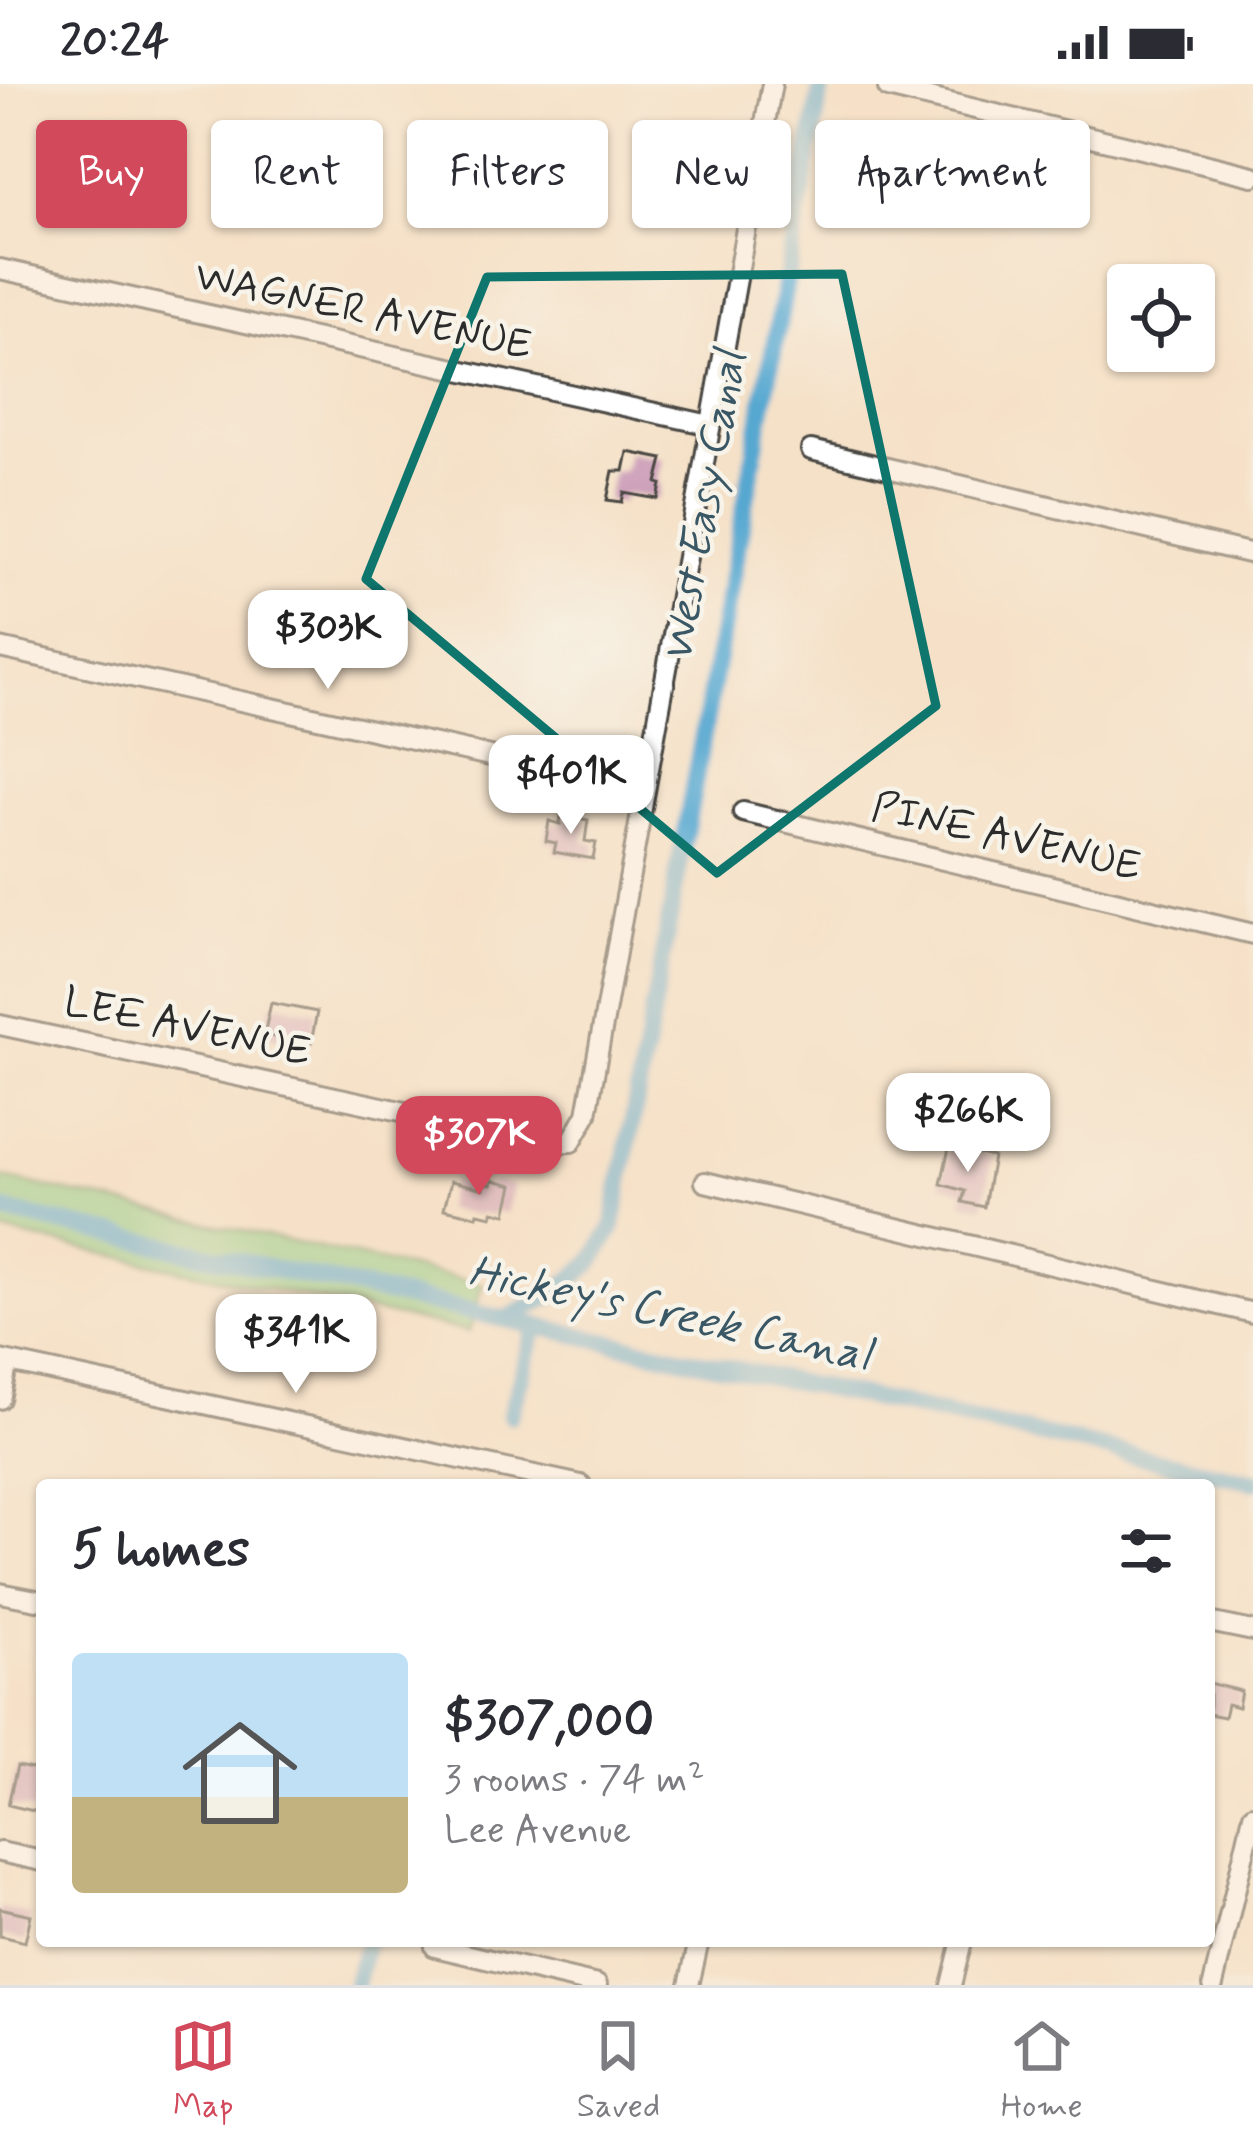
<!DOCTYPE html>
<html lang="en">
<head>
<meta charset="utf-8">
<style>
	:root { --surface:#fff; --page:#f2f2f3; --text:#2b2b33; --muted:#7c7c81; --line:#e1e1e2; --accent:#d1495b }
	body { margin:0; font-family:Mynerve,sans-serif; background:var(--page); color:var(--text); height:100vh; display:flex; flex-direction:column; font-size:45px; white-space:nowrap }
	* { box-sizing:border-box; margin:0 }
	p { font-size:39px; color:var(--muted) }
	.icon { flex:none; width:66px; height:66px; fill:none; stroke:currentColor; stroke-width:2; stroke-linecap:round; stroke-linejoin:round }
	.map { position:relative; flex:1; overflow:hidden }
	.drawer { position:absolute; left:36px; top:1395px; width:1179px; height:468px; display:flex; flex-direction:column; background:var(--surface); border-radius:12px; box-shadow:0 3px 9px #0004 }
	.drawer>* { flex:none }
	.guide { position:absolute; left:36px; top:36px; width:1182px; height:108px; display:flex; gap:24px }
	.fabs { position:absolute; left:1107px; top:180px; display:grid; gap:24px }
	.fabs a { display:grid; place-items:center; width:108px; height:108px; border-radius:12px; background:var(--surface); box-shadow:0 3px 9px #0004; font-size:60px }
	.price { position:absolute; translate:-50% -102px; padding:0 27px; border-radius:24px; background:#fff; color:#222; font-size:39px; line-height:78px; filter:drop-shadow(0 3px 6px #0008) }
	.price::after { content:''; position:absolute; left:50%; top:72px; width:36px; height:27px; margin-left:-18px; background:inherit; clip-path:polygon(0 0,100% 0,50% 100%) }
	.price.selected { background:var(--accent); color:#fff }
	ul { padding:0; list-style:none }
	li { display:flex; align-items:center; gap:36px; height:300px; padding:0 36px }
	li+li { border-top:3px solid var(--line) }
	li span { display:grid; place-items:center; flex:none; width:336px; height:240px; border-radius:12px; color:#555 }
	li>.icon { margin-inline-start:auto }
	span .icon { width:144px; height:144px; fill:#fffc; stroke-width:1 }
	li b { font-size:51px }
	h2 { display:flex; justify-content:space-between; align-items:center; height:144px; padding:0 36px; font-size:51px }
	.tag { padding:0 42px; border-radius:12px; background:var(--surface); box-shadow:0 3px 9px #0004; font-size:42px; line-height:108px }
	.tag.selected { background:var(--accent); color:#fff }
	.status { display:flex; justify-content:space-between; align-items:center; height:84px; padding:0 60px; background:var(--surface); direction:ltr }
	.status svg { height:33px; fill:currentColor }
	.menu { display:flex; justify-content:space-around; align-items:center; height:168px; border-top:3px solid var(--line); background:var(--surface); font-size:33px; color:var(--muted) }
	.menu a { display:grid; justify-items:center; gap:6px }
	.menu .selected { color:var(--accent) }
	.map>svg:first-child { display:block }
	.green { fill:#8dce85; stroke:#5c7c58; stroke-width:3 }
	.lines { fill:none; stroke-linecap:round; stroke-linejoin:round }
	.canal { stroke:#56a8d1; stroke-width:18 }
	.building { fill:#c998b5 }
	.minor-casing { stroke:#494643; stroke-width:24 }
	.minor { stroke:#fff; stroke-width:18 }
	.marked { fill:none; stroke:#0f766e; stroke-width:9; stroke-linejoin:round }
	.labels { text-anchor:middle; dominant-baseline:central; stroke-width:9; stroke-linejoin:round; paint-order:stroke }
	.street-label { font-size:42px; fill:#2b2b2b; stroke:#f7f3e8 }
	.water-label { font-size:45px; font-style:italic; fill:#3a5765; stroke:#f7f3e8 }
</style>
</head>
<body>
<div class="status"><b>20:24</b><svg viewBox="0 0 49 12"><path d="M0 12V9h3v3zM5 12V6h3v6zM10 12V3h3v9zM15 12V0h3v12zM26 1h20v11H26zM47 4h2v5h-2z"/></svg></div>
<div class="map">
<svg width="1253" height="1901" viewBox="0 0 1253 1901">
	<rect width="100%" height="100%" fill="#f7f3e8"/>
	<filter id="ink" filterUnits="userSpaceOnUse"><feTurbulence type="fractalNoise" baseFrequency=".00833" numOctaves="2"/><feDisplacementMap in="SourceGraphic" scale="24" xChannelSelector="R" yChannelSelector="G"/><feConvolveMatrix kernelMatrix="1 2 1 2 8 2 1 2 1" color-interpolation-filters="sRGB"/></filter>
	<filter id="wash" filterUnits="userSpaceOnUse"><feTurbulence type="fractalNoise" baseFrequency=".004" numOctaves="4" result="noise"/><feDisplacementMap in="SourceGraphic" scale="48" xChannelSelector="R" yChannelSelector="G"/><feGaussianBlur stdDeviation="2.7" result="paint"/><feColorMatrix in="noise" values="0 0 0 0 0 0 0 0 0 0 0 0 0 0 0 0 0 1.4 0 .05"/><feComposite in="paint" operator="in"/></filter>
	<g filter="url(#wash)">
		<rect width="100%" height="100%" fill="#f5e1c8"/>
		<path class="green" d="M0,1093L483,1200L469,1248L0,1147Z"/>
		<g class="lines">
			<path class="canal" d="M0,1126L1253,1397
				M506,1235L552,1211L592,1179L613,1143L822,0
				M510,1331L536,1241
				M355,1901L367,1857"/>
		</g>
		<g id="blocks">
			<path class="building" d="M628,368L663,375L657,399L661,400L658,415L624,409L622,418L607,416L613,387H624Z
				M561,731L588,736L585,757L596,759L593,775L554,768L556,759L546,757L549,737L560,740Z
				M271,919L317,928L311,959L264,951Z
				M949,1064L993,1073L984,1123L962,1118L965,1107L941,1100Z
				M493,1096L513,1101L506,1130L493,1127L492,1132L478,1129L477,1132L444,1125L451,1097L484,1105L485,1099L492,1100Z
				M1209,1599L1241,1607L1238,1623L1227,1620L1224,1633L1209,1630Z
				M17,1682L42,1687V1729L8,1721Z
				M0,1824L31,1831L25,1858L0,1852Z"/>
		</g>
	</g>
	<g filter="url(#ink)">
		<use href="#blocks" fill-opacity="0" stroke="#494643" stroke-width="3"/>
		<g class="lines">
			<defs>
				<path id="minor" d="M888,4L1253,92
					M0,185L710,341
					M811,366L1253,470
					M0,564L644,706
					M743,728L1253,850
					M0,941L550,1059L571,1058L587,1030L772,0
					M705,1098L1253,1229
					M0,1276L581,1401
					M0,1315L8,1278
					M0,1509L42,1517
					M1209,1538L1253,1547
					M0,1768L42,1777
					M435,1863L597,1901
					M689,1901L699,1857
					M951,1901L962,1857
					M1213,1901L1253,1731"/>
			</defs>
			<use href="#minor" class="minor-casing"/>
			<use href="#minor" class="minor"/>
		</g>
	</g>
	<path d="M0 0H1253V1901H0ZM842,190L936,622L717,789L366,495L487,193Z" fill="#f5e1c8" fill-opacity=".55" fill-rule="evenodd"/>
	<path class="marked" d="M842,190L936,622L717,789L366,495L487,193Z"/>
	<g class="labels">
		<g class="street-label">
			<text transform="translate(363 228) rotate(12)">WAGNER AVENUE</text>
			<text transform="translate(1006 754) rotate(13)">PINE AVENUE</text>
			<text transform="translate(187 944) rotate(12)">LEE AVENUE</text>
		</g>
		<g class="water-label">
			<text transform="translate(705 423) rotate(-80)">West Easy Canal</text>
			<text transform="translate(670 1231) rotate(12)">Hickey's Creek Canal</text>
		</g>
	</g>
</svg>
<div class="fabs">
<a><svg class="icon" aria-label="locate" viewBox="0 0 24 24"><circle cx="12" cy="12" r="6"/><path d="M12 2v4M12 18v4M2 12h4M18 12h4"/></svg></a>
</div>
<b class="price" style="left:328px;top:608px">$303K</b>
<b class="price" style="left:571px;top:753px">$401K</b>
<b class="price" style="left:968px;top:1091px">$266K</b>
<b class="price selected" style="left:479px;top:1114px">$307K</b>
<b class="price" style="left:296px;top:1312px">$341K</b>
<div class="guide">
<a class="tag selected">Buy</a>
<a class="tag">Rent</a>
<a class="tag">Filters</a>
<a class="tag">New</a>
<a class="tag">Apartment</a>
</div>
<section class="drawer">
<h2>5 homes<svg class="icon" aria-label="filters" viewBox="0 0 24 24"><path d="M4 7h16M4 17h16"/><circle cx="9" cy="7" r="2"/><circle cx="15" cy="17" r="2"/></svg></h2>
<ul>
<li><span style="background:linear-gradient(#bfe0f5 60%,#c2b280 0)"><svg class="icon" aria-label="home" viewBox="0 0 24 24"><path d="M3 11l9-7 9 7M6 9v11h12V9"/></svg></span><div><b>$307,000</b><p>3 rooms · 74 m²</p><p>Lee Avenue</p></div></li>
</ul>
</section>
</div>
<nav class="menu">
<a class="selected"><svg class="icon" aria-label="map" viewBox="0 0 24 24"><path d="M3 6l6-2 6 2 6-2v14l-6 2-6-2-6 2zM9 4v14M15 6v14"/></svg>Map</a>
<a><svg class="icon" aria-label="saved" viewBox="0 0 24 24"><path d="M7 4h10v16l-5-4-5 4z"/></svg>Saved</a>
<a><svg class="icon" aria-label="home" viewBox="0 0 24 24"><path d="M3 11l9-7 9 7M6 9v11h12V9"/></svg>Home</a>
</nav>
</body>
</html>
